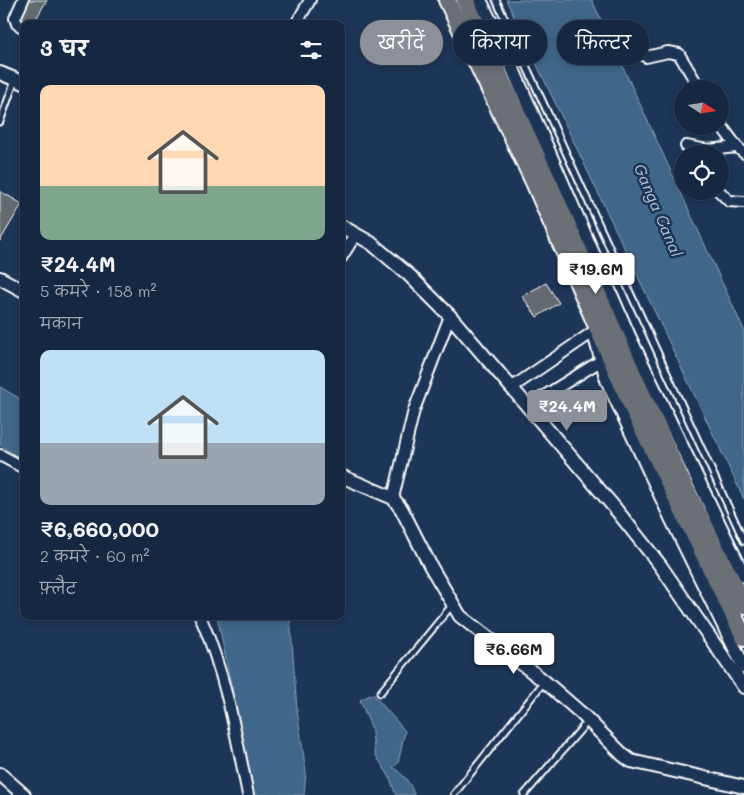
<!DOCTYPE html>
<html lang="hi">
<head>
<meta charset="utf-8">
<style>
	:root { --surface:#162841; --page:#23344c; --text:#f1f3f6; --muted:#9ea6b1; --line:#35445a; --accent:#8c9099 }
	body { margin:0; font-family:Mali,"Playpen Sans Deva",sans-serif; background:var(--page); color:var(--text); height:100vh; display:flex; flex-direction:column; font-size:19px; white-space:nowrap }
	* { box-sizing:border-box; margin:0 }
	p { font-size:16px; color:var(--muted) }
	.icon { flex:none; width:28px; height:28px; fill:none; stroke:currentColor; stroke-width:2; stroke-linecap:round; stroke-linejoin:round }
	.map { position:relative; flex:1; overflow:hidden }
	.panel { position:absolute; left:20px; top:20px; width:325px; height:600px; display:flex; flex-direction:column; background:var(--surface); border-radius:10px; box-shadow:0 2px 8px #0003,0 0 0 1px var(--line) }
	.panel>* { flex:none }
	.top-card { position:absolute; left:360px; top:20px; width:309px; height:45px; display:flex; gap:10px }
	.needle { width:32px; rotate:102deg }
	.buttons { position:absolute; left:674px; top:80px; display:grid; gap:10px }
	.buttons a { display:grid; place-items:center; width:55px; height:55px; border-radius:50%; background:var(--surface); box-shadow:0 2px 8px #0003,0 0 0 1px var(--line); font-size:25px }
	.price { position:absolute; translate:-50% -42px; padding:0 11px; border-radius:5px; background:#fff; color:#222; font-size:16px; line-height:32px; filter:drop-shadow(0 1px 2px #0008) }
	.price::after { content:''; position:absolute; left:50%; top:30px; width:15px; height:11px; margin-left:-8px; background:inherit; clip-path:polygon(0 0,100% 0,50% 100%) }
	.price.selected { background:var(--accent); color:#fff }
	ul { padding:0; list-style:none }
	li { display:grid; align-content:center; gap:10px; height:265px; padding:0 20px }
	li span { display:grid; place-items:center; height:155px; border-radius:10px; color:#555 }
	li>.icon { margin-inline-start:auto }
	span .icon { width:90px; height:90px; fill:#fffc; stroke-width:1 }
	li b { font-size:21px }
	h2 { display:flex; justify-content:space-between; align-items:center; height:60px; padding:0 20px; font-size:21px }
	.tag { padding:0 18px; border-radius:22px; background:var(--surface); box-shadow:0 2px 8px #0003,0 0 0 1px var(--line); font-size:18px; line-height:45px }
	.tag.selected { background:var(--accent); color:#fff }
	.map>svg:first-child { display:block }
	.water { fill:#416689; stroke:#8da3b8 }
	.building { fill:#646a6f; stroke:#fff }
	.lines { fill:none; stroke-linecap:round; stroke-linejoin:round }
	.service-casing { stroke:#fff; stroke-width:9 }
	.minor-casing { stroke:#fff; stroke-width:14 }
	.tertiary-casing { stroke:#fff; stroke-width:16 }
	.trunk-casing { stroke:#fff; stroke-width:20 }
	.service { stroke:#1d3557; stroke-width:5 }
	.minor { stroke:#1d3557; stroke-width:10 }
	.tertiary { stroke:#1d3557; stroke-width:12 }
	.trunk { stroke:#6a7074; stroke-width:16 }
	.labels { text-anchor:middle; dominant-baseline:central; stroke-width:5; stroke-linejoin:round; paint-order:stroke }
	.water-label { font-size:16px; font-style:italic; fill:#b3c2d0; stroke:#1d3557 }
</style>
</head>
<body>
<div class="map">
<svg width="744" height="795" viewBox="0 0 744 795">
	<rect width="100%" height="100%" fill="#1d3557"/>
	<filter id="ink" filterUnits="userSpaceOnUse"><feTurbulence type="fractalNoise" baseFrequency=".02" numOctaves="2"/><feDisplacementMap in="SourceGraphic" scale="10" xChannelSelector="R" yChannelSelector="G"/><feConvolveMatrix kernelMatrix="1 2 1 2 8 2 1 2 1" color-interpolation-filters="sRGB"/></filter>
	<g filter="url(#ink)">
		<path class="water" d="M506,0H592L744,330V499Z
			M0,387L24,401V461L0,445Z
			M217,616H290L297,710L306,772L304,795H254Z
			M373,694L405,731L398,763L393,767C403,775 411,782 414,795H396L389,776L375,754L371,727L360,700Z"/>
		<path class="building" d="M28,0H47L33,24H29L18,17Z
			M0,191L22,204L0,241Z
			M546,283L559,303L537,317L522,296Z"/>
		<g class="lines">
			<defs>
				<path id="service" d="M496,0L744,541
					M0,122L15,80
					M380,693L453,604
					M454,794L544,682
					M524,795L588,721"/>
				<path id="minor" d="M23,0L15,18L17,24L24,28
					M296,24L310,0
					M646,57L668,52L679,54L700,89
					M720,124L737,147L744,153
					M686,146L707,150L737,147
					M719,191L729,201L744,202
					M341,258L356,234
					M511,388L593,332
					M541,398L602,360
					M0,455L24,468
					M393,498L414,410L450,316
					M200,616C225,673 236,734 248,795"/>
				<path id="tertiary" d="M480,0L505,51L629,336L744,576
					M0,73L24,83
					M341,226L371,243L409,275L450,316L614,507L660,565L744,687
					M0,278L24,291
					M595,337L607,380L671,518L744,667
					M341,476L393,498L402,510L431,567L460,616L544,681L582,714L623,755L631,761L744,787
					M0,774L24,795"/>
				<path id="trunk" d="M447,0L534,182L633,409L744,637
					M465,0L551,187L632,372L681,479L744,605"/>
			</defs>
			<use href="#service" class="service-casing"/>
			<use href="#minor" class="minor-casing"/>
			<use href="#tertiary" class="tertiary-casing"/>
			<use href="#trunk" class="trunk-casing"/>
			<use href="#service" class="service"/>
			<use href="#minor" class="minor"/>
			<use href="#tertiary" class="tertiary"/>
			<use href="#trunk" class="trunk"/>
		</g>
	</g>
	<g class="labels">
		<g class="water-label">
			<text transform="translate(659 210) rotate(67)">Ganga Canal</text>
		</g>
	</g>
</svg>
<div class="buttons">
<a><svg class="needle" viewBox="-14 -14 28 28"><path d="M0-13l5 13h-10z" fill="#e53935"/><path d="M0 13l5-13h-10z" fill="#9ea6b1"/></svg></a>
<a><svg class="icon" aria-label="locate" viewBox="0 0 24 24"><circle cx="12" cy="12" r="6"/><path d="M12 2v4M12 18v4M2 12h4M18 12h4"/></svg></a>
</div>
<b class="price" style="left:596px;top:295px">₹19.6M</b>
<b class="price selected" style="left:567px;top:432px">₹24.4M</b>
<b class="price" style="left:514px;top:675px">₹6.66M</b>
<div class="top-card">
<a class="tag selected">खरीदें</a>
<a class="tag">किराया</a>
<a class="tag">फ़िल्टर</a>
</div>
<section class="panel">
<h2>3 घर<svg class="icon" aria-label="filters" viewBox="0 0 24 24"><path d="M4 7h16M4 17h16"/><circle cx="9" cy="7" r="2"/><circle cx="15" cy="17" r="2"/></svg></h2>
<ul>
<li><span style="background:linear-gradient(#ffd9b3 65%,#7fa58c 0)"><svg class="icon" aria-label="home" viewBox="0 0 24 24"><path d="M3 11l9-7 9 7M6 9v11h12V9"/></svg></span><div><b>₹24.4M</b><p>5 कमरे · 158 m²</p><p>मकान</p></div></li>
<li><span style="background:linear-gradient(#bfe0f5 60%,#9aa5b1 0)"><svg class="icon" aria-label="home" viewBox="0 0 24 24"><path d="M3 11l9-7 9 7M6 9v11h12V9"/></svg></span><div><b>₹6,660,000</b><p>2 कमरे · 60 m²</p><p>फ़्लैट</p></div></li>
</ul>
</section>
</div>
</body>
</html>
